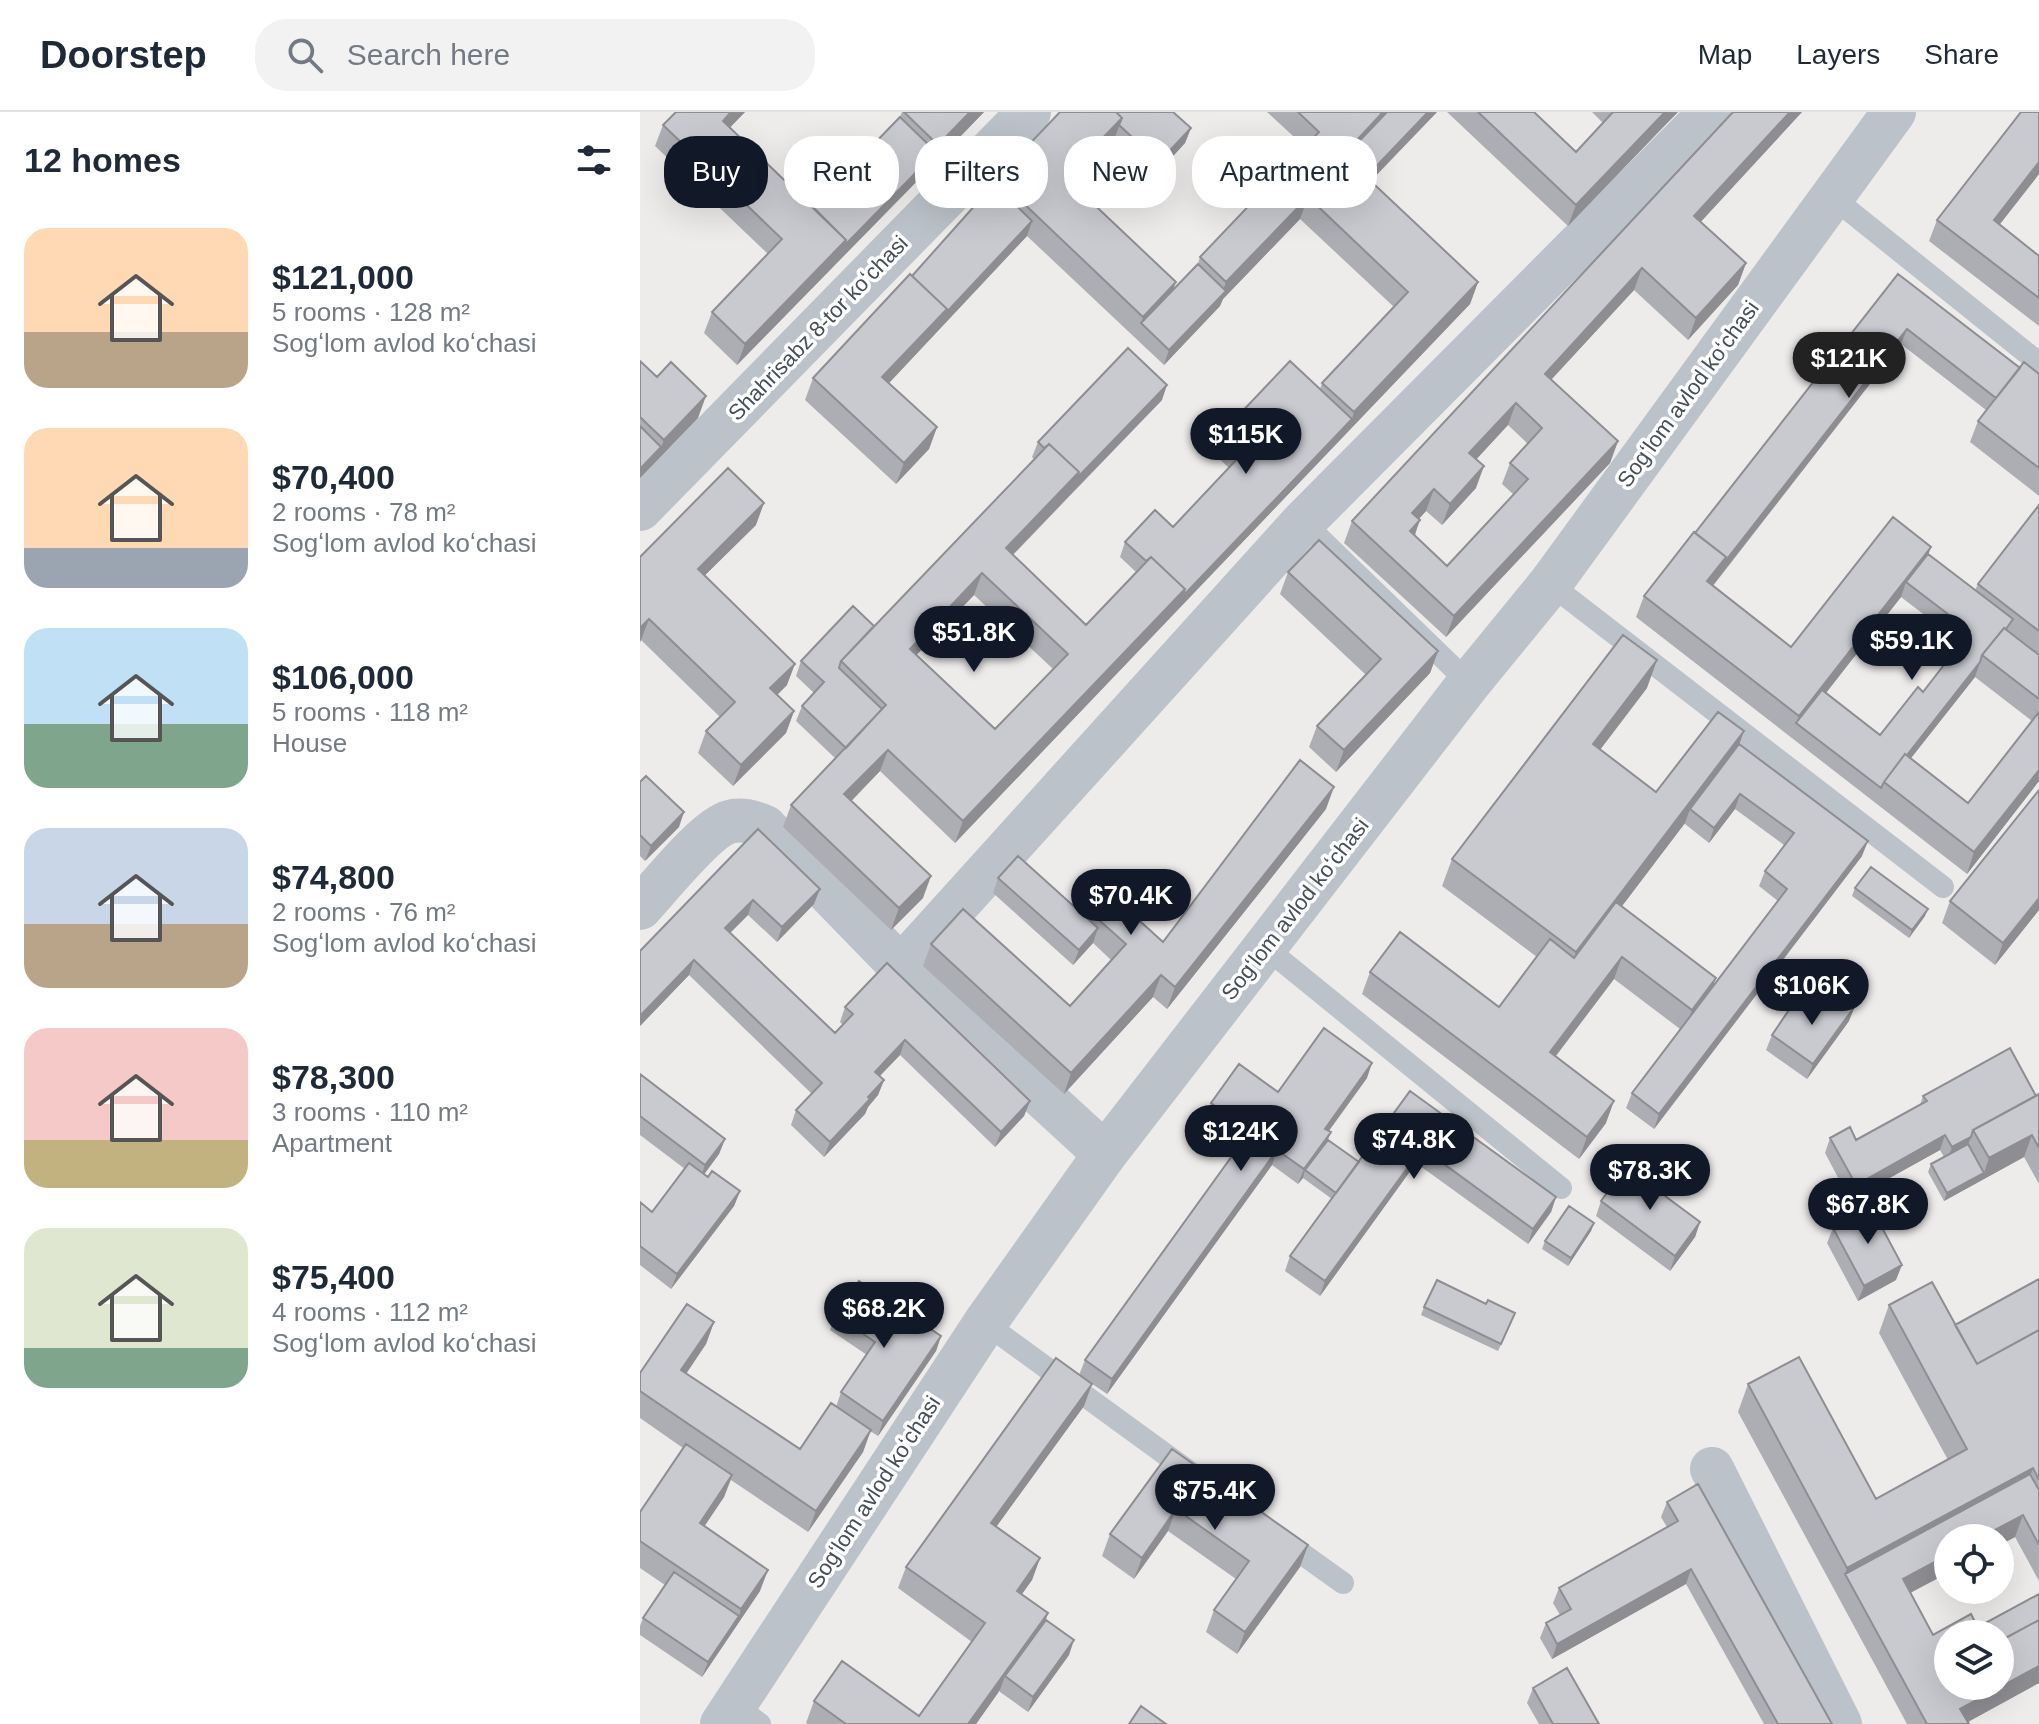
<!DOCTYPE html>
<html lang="en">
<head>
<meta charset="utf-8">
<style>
	:root { --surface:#fff; --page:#f2f2f3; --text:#1f2937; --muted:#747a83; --line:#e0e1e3; --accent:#111827 }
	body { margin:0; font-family:Helvetica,sans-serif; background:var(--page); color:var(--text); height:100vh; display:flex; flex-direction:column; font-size:30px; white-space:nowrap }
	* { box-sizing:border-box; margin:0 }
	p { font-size:26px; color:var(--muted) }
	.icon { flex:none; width:44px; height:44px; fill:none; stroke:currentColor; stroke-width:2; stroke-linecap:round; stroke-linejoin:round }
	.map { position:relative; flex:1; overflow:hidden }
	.panel { display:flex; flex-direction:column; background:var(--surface); width:640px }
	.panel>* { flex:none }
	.top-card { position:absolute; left:24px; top:24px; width:760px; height:72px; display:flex; gap:16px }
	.fabs { position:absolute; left:1294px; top:1412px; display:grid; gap:16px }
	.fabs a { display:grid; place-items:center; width:80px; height:80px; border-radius:50%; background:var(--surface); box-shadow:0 8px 32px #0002; font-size:40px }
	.price { position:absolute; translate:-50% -68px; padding:0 18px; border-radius:28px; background:var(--accent); color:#fff; font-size:26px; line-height:52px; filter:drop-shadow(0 2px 4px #0008) }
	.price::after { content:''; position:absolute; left:50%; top:48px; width:24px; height:18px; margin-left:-12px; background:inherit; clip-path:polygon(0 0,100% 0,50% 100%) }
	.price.selected { background:#222; color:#fff }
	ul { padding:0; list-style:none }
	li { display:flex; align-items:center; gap:24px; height:200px; padding:0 24px }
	li span { display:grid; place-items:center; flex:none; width:224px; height:160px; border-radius:24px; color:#555 }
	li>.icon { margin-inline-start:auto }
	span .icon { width:96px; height:96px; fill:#fffc; stroke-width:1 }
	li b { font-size:34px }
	h2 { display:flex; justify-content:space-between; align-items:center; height:96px; padding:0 24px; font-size:34px }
	.tag { padding:0 28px; border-radius:32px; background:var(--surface); box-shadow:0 8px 32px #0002; font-size:28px; line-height:72px }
	.tag.selected { background:var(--accent); color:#fff }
	header { display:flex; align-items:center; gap:48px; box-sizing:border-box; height:112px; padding:0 40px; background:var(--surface); border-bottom:2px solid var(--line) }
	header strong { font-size:38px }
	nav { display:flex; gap:44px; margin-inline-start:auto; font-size:28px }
	.search { width:560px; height:72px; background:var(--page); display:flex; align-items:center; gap:20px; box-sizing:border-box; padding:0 28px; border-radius:32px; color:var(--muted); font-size:30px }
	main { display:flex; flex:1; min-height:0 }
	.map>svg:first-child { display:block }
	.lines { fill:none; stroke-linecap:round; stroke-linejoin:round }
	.service { stroke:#bbc2c9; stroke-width:22 }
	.minor { stroke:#bbc2c9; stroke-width:44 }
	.tertiary { stroke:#bbc2c9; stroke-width:44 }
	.wall { fill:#adaeb3; fill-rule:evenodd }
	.shaded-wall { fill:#8d8d92 }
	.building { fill:#c9cad0; stroke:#8d8d92; stroke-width:2; fill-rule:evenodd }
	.labels { text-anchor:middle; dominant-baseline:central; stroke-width:7; stroke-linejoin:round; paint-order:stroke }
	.street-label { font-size:22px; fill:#464e56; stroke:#fff }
</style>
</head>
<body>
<header>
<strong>Doorstep</strong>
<div class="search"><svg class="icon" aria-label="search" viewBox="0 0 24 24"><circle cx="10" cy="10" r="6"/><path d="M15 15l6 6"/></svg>Search here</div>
<nav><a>Map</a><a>Layers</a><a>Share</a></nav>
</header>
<main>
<section class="panel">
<h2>12 homes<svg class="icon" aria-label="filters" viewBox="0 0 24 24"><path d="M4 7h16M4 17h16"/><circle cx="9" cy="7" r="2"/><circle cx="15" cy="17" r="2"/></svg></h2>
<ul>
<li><span style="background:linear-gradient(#ffd9b3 65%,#b9a48a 0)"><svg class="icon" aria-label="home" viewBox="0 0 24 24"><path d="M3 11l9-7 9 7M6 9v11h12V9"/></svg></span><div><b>$121,000</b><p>5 rooms · 128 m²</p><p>Sogʻlom avlod koʻchasi</p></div></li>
<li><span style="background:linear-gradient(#ffd9b3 75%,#9aa5b1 0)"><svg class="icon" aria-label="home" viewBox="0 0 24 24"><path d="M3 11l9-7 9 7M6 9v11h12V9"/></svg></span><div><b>$70,400</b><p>2 rooms · 78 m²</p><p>Sogʻlom avlod koʻchasi</p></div></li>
<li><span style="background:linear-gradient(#bfe0f5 60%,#7fa58c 0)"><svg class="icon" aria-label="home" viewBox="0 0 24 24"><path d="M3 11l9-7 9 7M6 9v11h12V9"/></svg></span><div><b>$106,000</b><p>5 rooms · 118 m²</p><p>House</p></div></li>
<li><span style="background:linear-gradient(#c9d6e8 60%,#b9a48a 0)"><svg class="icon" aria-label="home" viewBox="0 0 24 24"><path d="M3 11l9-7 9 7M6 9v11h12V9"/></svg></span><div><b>$74,800</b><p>2 rooms · 76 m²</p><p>Sogʻlom avlod koʻchasi</p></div></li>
<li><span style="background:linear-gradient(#f6c9c9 70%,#c2b280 0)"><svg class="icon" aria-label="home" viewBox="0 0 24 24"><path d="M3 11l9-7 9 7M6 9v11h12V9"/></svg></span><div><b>$78,300</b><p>3 rooms · 110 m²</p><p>Apartment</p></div></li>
<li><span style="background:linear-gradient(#dfe7d0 75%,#7fa58c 0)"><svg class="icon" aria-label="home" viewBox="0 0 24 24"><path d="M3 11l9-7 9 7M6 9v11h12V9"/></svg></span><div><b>$75,400</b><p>4 rooms · 112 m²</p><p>Sogʻlom avlod koʻchasi</p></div></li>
</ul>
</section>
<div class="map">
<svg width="1399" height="1612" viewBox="0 0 1399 1612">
	<rect width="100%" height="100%" fill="#eeebeb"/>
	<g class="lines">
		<path class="service" d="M1191,84L1399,251
			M663,410L829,571
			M910,472L1303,775
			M626,836L921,1076
			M345,1211L551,1361
			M640,1426L703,1471
			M95,1593L120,1612"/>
		<path class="minor" d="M0,397L389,0
			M0,796C19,776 65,717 89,710C102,706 114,710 125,715L261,855L465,1042
			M261,855L663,410L1071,0
			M1072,1357L1200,1612"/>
		<path class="tertiary" d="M82,1612L345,1211L465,1042L829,571L910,472L1254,0"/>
	</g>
	<path class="wall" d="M36,0H105L90,15L173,95L260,5L262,0H344L97,253L64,221L72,200L128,142L15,34L23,13Z
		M420,0L551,16L545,31L514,65L474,28L432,71L534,177L558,152L560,145L665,35L627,0H797L731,69L838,170L830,192L315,731L240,659L211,689L283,786L251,818L143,715L151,693L195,646L156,609L162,594L174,581L156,564L161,549L234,514L394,347L392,345L398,330L522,288L373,443L446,513L496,460L480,445L485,430L533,415L589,356L572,340L578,325L680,277L682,271L754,195L660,107L583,187L580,194L524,253L387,124L249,271L297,315L289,337L256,372L165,288L173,266L272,164L354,72L357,66ZM334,483L413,557L355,617L276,543Z
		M807,0H894L936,40L963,11L952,0H1038L928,114Z
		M1093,0H1162L1060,110L1106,151L1098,173L1048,228L994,178L911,268L978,329L970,351L806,525L704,431L712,409ZM868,313L888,332L870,351L862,372L874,383L807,454L775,424L779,407L786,399L802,413L836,376V347Z
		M1399,0V62L1359,113L1399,144V214L1289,129L1297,108Z
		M1258,162L1380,256L1399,262V384L1330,330L1338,309L1346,298L1261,232L1073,474L1151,535L1291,435L1288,442L1335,478L1338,472L1399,393V669L1327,762L996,505L1004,484L1055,421ZM1261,485L1321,531L1283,580L1240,623L1186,581ZM1335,565L1392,609L1328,691L1271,646Z
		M0,249L58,306L0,366Z
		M116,413L65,463L147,573L137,583L154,599L146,621L93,674L58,641L66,619L80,605L1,528L0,530V445Z
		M648,460L798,539L790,561L696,660L669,635L677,614L726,563L640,482Z
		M1007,576L960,638L1016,680L1099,632L1222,744L1014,1017L986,996L992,981L1040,917L974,867L916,944L966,1011L939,1047L722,882L730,860L859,895L897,845L802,774L812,747ZM1095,697L1144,733L1125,759L1119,774L1138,789L1074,872L982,794L1045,711V712L1069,731Z
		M0,670L39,715L5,749L0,744Z
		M686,697L527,897L513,885L424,982L283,854L291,832L430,894L471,848L453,831L433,853L353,781L358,766L439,799L441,792L523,830Z
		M118,717L174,792L137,830L108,803L90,821L195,921L203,913L200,910L205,895L390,989L384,1004L355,1035L260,943L240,964L244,968L238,983L228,995L225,1002L184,1045L151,1013L156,998L172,982L49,863L0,914Z
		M1215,776L1285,804L1269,826L1212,784Z
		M1310,789L1399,798L1355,853L1302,811Z
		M1194,897L1209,909L1167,967L1126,938L1132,923L1170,900Z
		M0,962L85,1027L79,1042L64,1062L100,1079L94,1094L31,1177L0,1153V1090L12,1100L45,1057L0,1023Z
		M727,966L689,1019L688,1028L719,1050L770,979L916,1085L911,1100L888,1132L776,1051L680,1184L645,1159L650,1144L692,1087L663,1066L658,1072L632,1053L467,1282L439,1263L445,1248L601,1031L566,1006L571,991Z
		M1399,982V1072L1384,1045L1304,1089L1288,1060L1291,1052L1304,1045L1300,1038L1210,1088L1185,1041L1190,1026L1216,1028L1280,993L1283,984H1396Z
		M961,1089L1060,1110L1055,1125L1030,1159L956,1104Z
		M954,1111L951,1119L928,1154L902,1137L905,1129Z
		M1193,1116L1256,1168L1218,1189L1187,1131Z
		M1399,1167V1469L1375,1425L1360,1433V1426L1270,1481L1293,1523L1338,1515L1399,1571L1328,1610L1329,1612H1267L1098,1300L1108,1272L1236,1387L1308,1348L1239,1221L1249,1193L1315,1213Z
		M784,1195L872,1209L858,1239L781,1203Z
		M196,1203L301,1224L296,1239L238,1324L230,1319L223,1340L168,1420L91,1368L84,1385L64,1414L120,1479L62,1565L0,1523V1514L3,1506L25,1473L0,1456V1400L43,1336L0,1306V1261L74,1210L66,1232L46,1261L160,1337L196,1295L201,1280L227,1243L190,1218Z
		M444,1294L356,1415L400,1446L392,1468L382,1482L408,1501L406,1508L429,1543L388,1600L360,1580V1578L336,1612H168L166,1611L174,1589L279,1604L332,1530L258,1476L266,1455Z
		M532,1337L668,1433L660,1455L597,1542L566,1520L574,1498L596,1467L528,1419L494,1467L462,1444L470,1422Z
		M1027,1390L1192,1612H1124L1046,1472L912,1547L900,1526L906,1511L920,1503L913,1491L919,1476L1027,1415L1021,1405Z
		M893,1576L959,1612H899L887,1591Z"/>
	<path class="shaded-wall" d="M91,0H105L75,31L83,9Z
		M330,0H344L291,55L298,33Z
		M743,0H756L700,49L703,43Z
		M788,0H797L716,84L722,69Z
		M1025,0H1031L1027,11L928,114L936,93Z
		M1031,0H1038L1027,11Z
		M1150,0H1162L1046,126L1054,104Z
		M482,6L474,28L417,87L425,65Z
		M551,16L545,31L514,65L519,50Z
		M296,40L291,55L97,253L105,232L206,128Z
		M1399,50V62L1346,130L1354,108Z
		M668,85L660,107L583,187L580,194L524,253L529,238L581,184L586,170Z
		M392,109L387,124L234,287L242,265L307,197Z
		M1106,151L1098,173L1048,228L1056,206Z
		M1002,156L994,178L897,283L905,262Z
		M536,170L528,192L501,211L503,205Z
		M838,170L830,192L315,731L323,709L545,477L712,307L714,300Z
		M1267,217L1261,232L1059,491L1067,469Z
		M527,273L522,288L431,382L436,367Z
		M66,284L58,306L0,366V357L21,335L24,328Z
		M876,291L868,313L822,363L829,341Z
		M297,315L289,337L256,372L264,351Z
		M978,329L970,351L806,525L814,504Z
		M844,354L836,376L802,413L810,392Z
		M439,360L431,382L358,458L366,436Z
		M794,377L786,399L764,423L772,401Z
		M124,391L116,413L50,478L58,457Z
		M780,408L772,430L770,419Z
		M1291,435L1283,457L1266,470L1261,485L1160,614L1156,611L1159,604Z
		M342,461L334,483L262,558L270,537Z
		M9,507L1,528L0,530V516Z
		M798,539L790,561L696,660L704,638Z
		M1017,548L1007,576L943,660L953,632Z
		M1340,550L1335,565L1249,674L1246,671Z
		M155,552L147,573L122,598L130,576Z
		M154,599L146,621L93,674L101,653Z
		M1104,619L1094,647L1050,697L1045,711L926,868L936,840Z
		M248,638L240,659L197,704L204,682Z
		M1399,658V669L1327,762L1334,740Z
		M694,675L686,697L527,897L535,875Z
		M1100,682L1095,697L1069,731L1074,716Z
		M44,700L39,715L5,749L11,734Z
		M1228,729L1222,744L1014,1017L1019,1002Z
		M291,764L283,786L251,818L259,796Z
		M180,777L174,792L137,830L142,815Z
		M1399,786V798L1355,853L1363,831Z
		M113,788L108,803L80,831L85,816Z
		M1288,797L1285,804L1269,826L1272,818Z
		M458,816L453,831L433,853L439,838Z
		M982,845L974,867L902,962L910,940Z
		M54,848L49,863L0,914V904Z
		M521,863L513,885L424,982L431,961Z
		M1076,866L1068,888L1044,919L1052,898Z
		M1215,894L1209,909L1167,967L1173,952Z
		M265,928L260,943L229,975L235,960Z
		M732,951L727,966L679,1032L685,1017Z
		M244,968L238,983L228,995L225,1002L184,1045L190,1030Z
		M390,989L384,1004L355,1035L361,1020Z
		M974,989L966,1011L939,1047L947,1025Z
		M691,1020L685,1035L665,1058L663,1066L658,1072L664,1057Z
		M1305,1023L1300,1038L1210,1088L1216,1073Z
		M1392,1023L1384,1045L1304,1089L1307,1081L1344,1061L1349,1046Z
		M1331,1025L1325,1040L1307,1050L1312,1035Z
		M85,1027L79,1042L60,1068L65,1053Z
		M782,1036L776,1051L680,1184L685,1169Z
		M637,1038L632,1053L467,1282L472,1267Z
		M100,1079L94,1094L31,1177L37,1162Z
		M916,1085L911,1100L888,1132L893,1117Z
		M1060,1110L1055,1125L1030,1159L1035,1144Z
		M954,1111L951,1119L928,1154L931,1146Z
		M1262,1153L1256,1168L1218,1189L1224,1174Z
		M74,1210L66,1232L34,1280L41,1258Z
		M301,1224L296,1239L238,1324L243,1309Z
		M452,1272L444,1294L343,1433L351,1411Z
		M231,1318L223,1340L168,1420L176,1399Z
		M1393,1356L1383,1384L1205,1462L1207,1456Z
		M92,1363L84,1385L52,1433L60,1411Z
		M536,1397L528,1419L494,1467L502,1446Z
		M1383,1403L1375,1425L1360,1433V1426H1340Z
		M668,1433L660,1455L597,1542L605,1520Z
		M1308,1443V1461L1255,1489L1263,1467Z
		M400,1446L392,1468L369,1500L377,1479Z
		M1051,1457L1046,1472L912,1547L917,1532Z
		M128,1458L120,1479L62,1565L68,1550L99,1504L101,1497Z
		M408,1501L400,1523L365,1564L360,1578L336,1612H328Z
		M434,1528L429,1543L388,1600L393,1585Z
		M1399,1554V1571L1324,1612L1320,1597Z"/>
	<path class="building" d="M36,0H91L83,9L206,128L105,232L72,200L142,127L23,13Z
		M264,0H330L298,33Z
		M420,0H476L482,6L425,65L536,170L503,205L357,66Z
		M476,0H533L551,16L519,50L479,13L482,6Z
		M658,0H743L703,43L838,170L714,300L682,271L768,180L668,85L586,170L560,145L679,20Z
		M747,0H788L726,65L705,44Z
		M838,0H894L936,40L973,0H1025L936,93Z
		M1093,0H1150L1054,104L1106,151L1056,206L1002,156L905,262L978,329L814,504L712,409ZM876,291L902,316L870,351L888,367L807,454L770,419L780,408L772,401L794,377L810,392L844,354L829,341Z
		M1381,0H1399V50L1354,108L1399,144V186L1297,108Z
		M260,5L296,40L204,134L206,128L173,95Z
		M354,72L392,109L304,203L307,197L272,164Z
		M558,152L586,179L529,238L501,211Z
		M270,162L307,197L242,265L297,315L264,351L173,266Z
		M1258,162L1380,256L1356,286L1267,217L1083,452L1086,445L1055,421Z
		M488,236L527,273L436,367L439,360L409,332L404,336L398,330Z
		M0,249L17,265L31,250L66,284L24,328L0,305Z
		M650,249L712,307L543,484L545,477L511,445L506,449L485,430L515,398L533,415L599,345L578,325Z
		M1384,250L1399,262V356L1338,309Z
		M0,314L21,335L0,357Z
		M409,332L439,360L366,436L446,513L511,445L545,477L323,709L248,638L204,682L291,764L259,796L151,693L246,593L201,549ZM342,461L428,542L355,617L270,537Z
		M88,356L124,391L58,457L155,552L130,576L154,599L101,653L66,619L95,590L9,507L0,516V445Z
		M1399,393V519L1338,472Z
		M1253,405L1291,435L1159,604L1004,484L1054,420L1086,445L1067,469L1151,535Z
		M679,428L798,539L704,638L677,614L741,547L648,460Z
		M1288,442L1373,507L1366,517L1364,516L1342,543L1340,550L1267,643L1265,642L1244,670L1241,676L1156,611L1182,578L1240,623L1278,575L1283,580L1330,519L1266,470Z
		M213,494L234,514L201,549L199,556L242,597L206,636L162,594L184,570L161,549Z
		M1364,516L1399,543V587L1342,543Z
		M983,523L1017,548L953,632L1016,680L1078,600L1104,619L936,840L812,747Z
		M1399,600V658L1334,740L1244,670L1265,642L1328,691Z
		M1099,632L1228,729L1019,1002L992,981L1147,777L1125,759L1154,721L1100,682L1074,716L1050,697Z
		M660,648L694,675L535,875L521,863L431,961L291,832L323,797L430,894L486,832L441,792L459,772L523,830Z
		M6,664L44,700L11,734L0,723V670Z
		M1399,678V786L1363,831L1310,789Z
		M118,717L180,777L142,815L113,788L85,816L195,921L213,902L205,895L247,851L390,989L361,1020L265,928L235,960L244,968L228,985L230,987L190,1030L156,998L182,971L54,848L0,904V839Z
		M378,744L458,816L439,838L358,766Z
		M1231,755L1288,797L1272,818L1215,776Z
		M976,790L1076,866L1052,898L982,845L910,940L974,989L947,1025L730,860L760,820L859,895L910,827L934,846Z
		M1180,886L1194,897L1203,886L1215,894L1173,952L1132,923L1155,889L1170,900Z
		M684,916L732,951L685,1017L691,1020L664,1057L637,1038L472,1267L445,1248L610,1019L571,991L599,952L638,980Z
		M1370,936L1396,984L1333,1018L1331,1025L1312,1035L1305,1023L1216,1073L1190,1026L1210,1015L1216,1028L1287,989L1283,984Z
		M0,962L85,1027L65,1053L0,1004Z
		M770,979L916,1085L893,1117L782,1036L685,1169L650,1144Z
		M1399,982V1036L1392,1023L1349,1046L1333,1018Z
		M688,1028L719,1050L696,1081L665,1058Z
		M1328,1032L1344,1061L1307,1081L1291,1052Z
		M49,1051L68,1065L72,1059L100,1079L37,1162L0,1134V1090L12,1100Z
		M986,1055L1060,1110L1035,1144L961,1089Z
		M929,1094L954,1111L931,1146L905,1129Z
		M1231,1095L1262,1153L1224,1174L1193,1116Z
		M1399,1167V1218L1337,1252L1315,1213Z
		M797,1168L846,1192L848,1188L875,1201L861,1232L784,1195Z
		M219,1169L301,1224L243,1309L201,1280L235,1230L196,1203Z
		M1292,1170L1337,1252L1399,1218V1368L1393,1356L1207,1456L1108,1272L1159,1245L1236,1387L1327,1337L1249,1193Z
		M47,1192L74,1210L41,1258L160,1337L191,1291L231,1318L176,1399L0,1279V1261Z
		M416,1246L452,1272L351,1411L400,1446L377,1479L408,1501L328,1612H206L174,1589L202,1549L279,1604L345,1511L266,1455Z
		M46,1332L92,1363L60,1411L128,1458L101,1497L0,1429V1400Z
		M532,1337L668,1433L605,1520L574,1498L609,1449L536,1397L502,1446L470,1422Z
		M1390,1362L1399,1378V1433L1383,1403L1340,1426H1308V1443L1263,1467L1293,1523L1331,1502L1341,1522H1308V1574H1360V1529L1399,1508V1554L1320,1597L1329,1612H1287L1205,1462Z
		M1058,1372L1192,1612H1138L1051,1457L917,1532L906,1511L931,1497L919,1476L1038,1409L1027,1390Z
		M34,1460L99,1504L68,1550L3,1506Z
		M1399,1482V1508L1360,1529V1522H1341L1338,1515Z
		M406,1508L434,1528L393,1585L365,1564Z
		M927,1556L959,1612H913L893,1576Z
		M501,1594L526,1612H489Z"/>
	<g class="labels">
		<g class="street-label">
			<text transform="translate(178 216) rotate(-46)">Shahrisabz 8-tor koʻchasi</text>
			<text transform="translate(1048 282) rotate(-54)">Sogʻlom avlod koʻchasi</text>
			<text transform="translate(655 797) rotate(-52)">Sogʻlom avlod koʻchasi</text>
			<text transform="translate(234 1380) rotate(-57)">Sogʻlom avlod koʻchasi</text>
		</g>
	</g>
</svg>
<div class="fabs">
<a><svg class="icon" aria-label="locate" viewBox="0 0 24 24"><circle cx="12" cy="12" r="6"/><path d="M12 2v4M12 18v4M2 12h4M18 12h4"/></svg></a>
<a><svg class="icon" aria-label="layers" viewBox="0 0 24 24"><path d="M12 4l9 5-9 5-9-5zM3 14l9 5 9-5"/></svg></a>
</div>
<b class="price selected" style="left:1209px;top:288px">$121K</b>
<b class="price" style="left:606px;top:364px">$115K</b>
<b class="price" style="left:334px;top:562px">$51.8K</b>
<b class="price" style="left:1272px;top:570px">$59.1K</b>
<b class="price" style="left:491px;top:825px">$70.4K</b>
<b class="price" style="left:1172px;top:915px">$106K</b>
<b class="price" style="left:601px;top:1061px">$124K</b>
<b class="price" style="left:774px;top:1069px">$74.8K</b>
<b class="price" style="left:1010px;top:1100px">$78.3K</b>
<b class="price" style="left:1228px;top:1134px">$67.8K</b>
<b class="price" style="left:244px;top:1238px">$68.2K</b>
<b class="price" style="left:575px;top:1420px">$75.4K</b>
<div class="top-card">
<a class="tag selected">Buy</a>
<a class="tag">Rent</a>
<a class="tag">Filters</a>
<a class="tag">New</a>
<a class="tag">Apartment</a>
</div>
</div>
</main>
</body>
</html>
